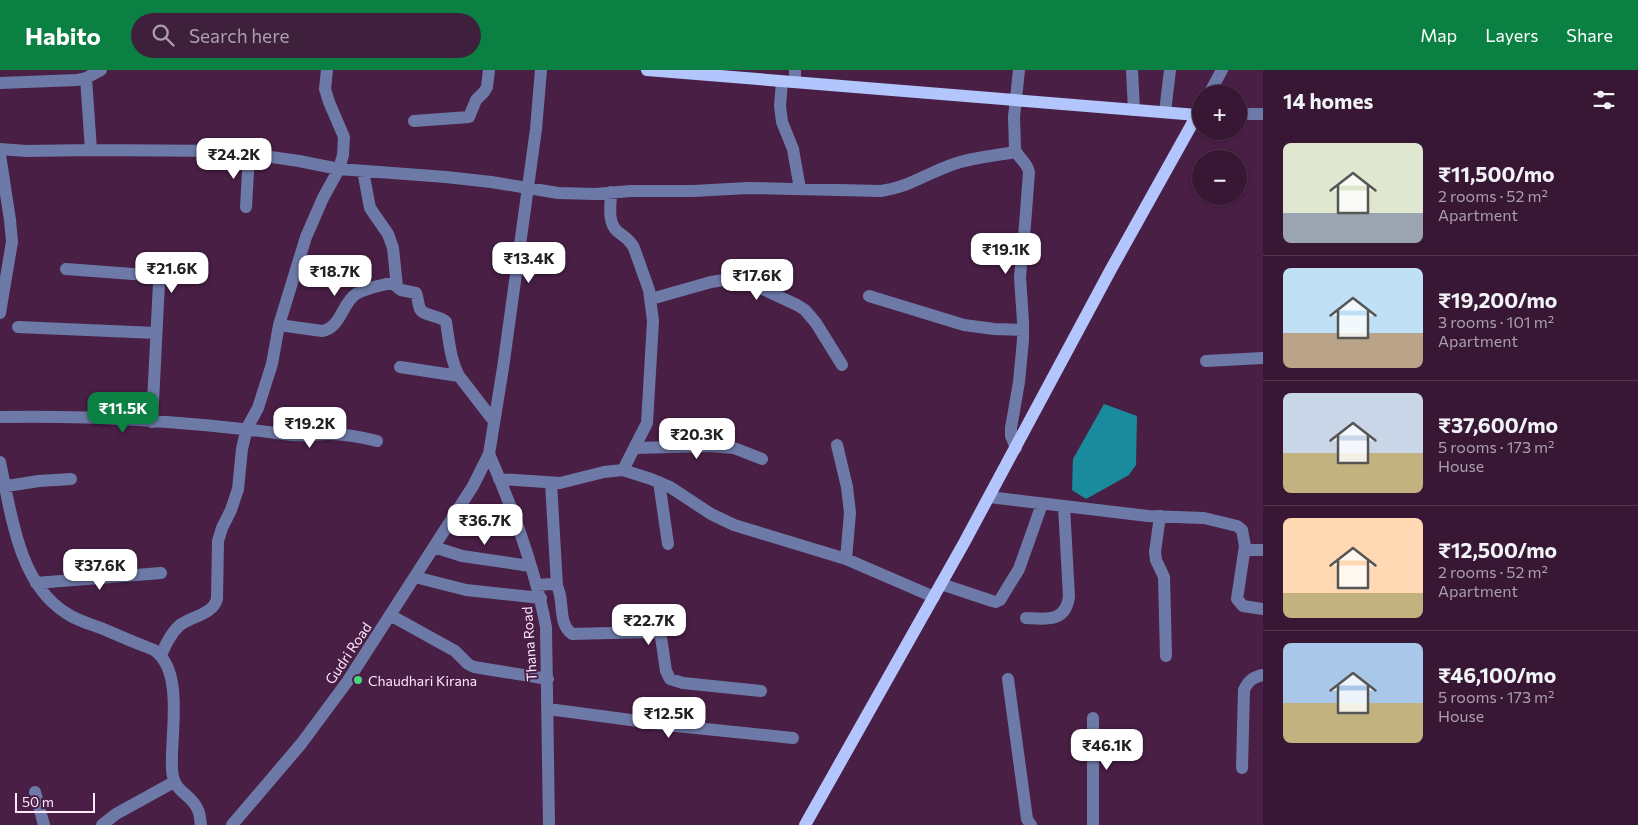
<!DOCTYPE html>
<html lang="en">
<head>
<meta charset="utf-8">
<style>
	:root { --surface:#371734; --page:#3e203c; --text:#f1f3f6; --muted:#aa9fac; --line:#51364f; --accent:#0b8043 }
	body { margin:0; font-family:Commissioner,sans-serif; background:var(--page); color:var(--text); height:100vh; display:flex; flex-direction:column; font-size:19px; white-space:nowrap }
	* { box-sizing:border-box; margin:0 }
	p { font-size:16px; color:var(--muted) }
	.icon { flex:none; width:28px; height:28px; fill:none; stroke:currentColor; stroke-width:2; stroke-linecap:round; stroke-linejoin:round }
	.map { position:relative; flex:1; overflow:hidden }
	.sheet { display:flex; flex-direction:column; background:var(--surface); width:375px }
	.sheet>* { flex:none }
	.fabs { position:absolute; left:1192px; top:15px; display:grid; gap:10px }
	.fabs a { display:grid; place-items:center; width:55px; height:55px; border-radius:50%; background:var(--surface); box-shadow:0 1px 4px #0004,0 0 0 1px var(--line); font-size:25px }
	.scale { position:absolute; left:15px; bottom:12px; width:80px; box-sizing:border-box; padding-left:5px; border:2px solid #fde7f9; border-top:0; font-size:14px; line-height:18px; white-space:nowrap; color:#fde7f9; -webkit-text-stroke:4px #491f45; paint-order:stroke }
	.price { position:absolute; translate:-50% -42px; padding:0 11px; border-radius:10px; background:#fff; color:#222; font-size:16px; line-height:32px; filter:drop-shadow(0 1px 2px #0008) }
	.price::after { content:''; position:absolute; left:50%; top:30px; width:15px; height:11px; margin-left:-8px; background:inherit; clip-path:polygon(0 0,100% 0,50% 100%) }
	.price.active { background:var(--accent); color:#fff }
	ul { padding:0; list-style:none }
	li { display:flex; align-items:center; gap:15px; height:125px; padding:0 20px }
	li+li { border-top:1px solid var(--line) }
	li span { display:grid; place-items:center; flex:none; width:140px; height:100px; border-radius:8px; color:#555 }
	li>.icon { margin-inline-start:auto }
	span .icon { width:60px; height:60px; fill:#fffc; stroke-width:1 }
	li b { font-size:21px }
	h2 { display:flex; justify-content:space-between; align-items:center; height:60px; padding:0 20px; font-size:21px }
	header { display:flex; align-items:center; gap:30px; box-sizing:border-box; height:70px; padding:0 25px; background:var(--accent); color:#fff }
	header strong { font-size:24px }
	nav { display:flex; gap:28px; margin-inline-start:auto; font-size:18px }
	.search { width:350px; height:45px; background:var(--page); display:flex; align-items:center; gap:12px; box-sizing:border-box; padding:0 18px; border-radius:28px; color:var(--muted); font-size:19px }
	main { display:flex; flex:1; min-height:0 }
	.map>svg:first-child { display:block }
	.water { fill:#1a8b9d }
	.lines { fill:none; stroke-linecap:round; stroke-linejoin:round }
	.minor { stroke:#6d7aa8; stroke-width:12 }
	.major { stroke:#b3c5fd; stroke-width:12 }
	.poi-dot { fill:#46d779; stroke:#491f45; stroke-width:2 }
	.labels { text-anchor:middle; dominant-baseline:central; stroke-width:4; stroke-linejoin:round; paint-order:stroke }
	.street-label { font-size:14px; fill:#fde7f9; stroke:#491f45 }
	.poi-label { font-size:14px; fill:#fde7f9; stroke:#491f45; text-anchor:start }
</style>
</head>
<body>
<header>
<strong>Habito</strong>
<div class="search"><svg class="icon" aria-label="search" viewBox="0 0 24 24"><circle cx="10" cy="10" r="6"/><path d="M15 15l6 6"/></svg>Search here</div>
<nav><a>Map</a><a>Layers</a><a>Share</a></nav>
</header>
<main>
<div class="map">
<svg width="1263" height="755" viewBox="0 0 1263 755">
	<rect width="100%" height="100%" fill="#491f45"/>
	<path class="water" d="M1104,334L1137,346L1136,395L1129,405L1086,429L1072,420L1073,389Z"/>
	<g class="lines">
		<path class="minor" d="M1132,0L1134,40
			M86,8L91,80
			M782,12L780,36L782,52L793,79L800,119
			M795,12V0
			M0,13L77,10L86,8L101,0
			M1209,24L1222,0
			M1165,42L1170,0
			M1239,44H1263
			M414,51L469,47L476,30L484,22L487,17L489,0
			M0,79L26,81L91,80L230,81L299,91L339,99L446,107L491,112L558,123L595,124L631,121H693L748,118L881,121C910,117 927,103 954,94C974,87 994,86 1015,82
			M0,85L10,150L12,172L0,243
			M363,101L370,138L388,164L393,178L397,217L401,220L416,223C418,228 418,234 420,239C425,247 440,245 446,252C449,270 450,289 459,306L493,350
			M611,122C611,134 607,152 617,161C624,167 630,169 634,178L649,220L653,251L647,353L623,400
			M246,137L249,84
			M66,199L146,205L157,208L159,213L152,352
			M869,226L964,255L994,259L1023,260
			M651,229L711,212L724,210L750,213L797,235L805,240L816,253L842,295
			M279,255L322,261C341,258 342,233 356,224C367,217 383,215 395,212
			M18,257L156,263
			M1206,291L1263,288
			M400,297L459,306
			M0,347C97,345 195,352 291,365C303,366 316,364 329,364C346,364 361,367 377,371
			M837,375L847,417L850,443L846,489
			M635,378L709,376L734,378L762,389
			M1016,378L1011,366V358L1019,312L1023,270V252L1020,207L1025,155L1029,102C1027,91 1016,87 1015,78L1014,47L1019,0
			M489,384C513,439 535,498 546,557L549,755
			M0,392C11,442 18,513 66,543C76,550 89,554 101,558C119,566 136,573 154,580C185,601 170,666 172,699C173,724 191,722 198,740C200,744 200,750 201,755
			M499,409L560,413L604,402L623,400L651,409L670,417L711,444L734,455L846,489L934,527
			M659,412L668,474
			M551,413L557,516
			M0,417L39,411L71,409
			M989,427L1148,446L1204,448L1237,456L1242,460L1245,476L1249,480H1263
			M1160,446L1155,482L1156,490L1164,507L1166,586
			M1245,476L1237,529L1243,536L1263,539
			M434,477L462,486L530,496
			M415,507L466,520L541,528
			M36,513L161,503
			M941,514L992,531L996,532L1000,530L1019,499L1042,434
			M537,515L552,514L557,516C565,531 557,553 572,564L651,562L659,563L661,567L666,601L670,609L683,613L761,621
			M390,545L455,581L468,594L474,597L548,609
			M1026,548C1046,549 1065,553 1069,527L1064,436
			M161,585C166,574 171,563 180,555C193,546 213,544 217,529L218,471L222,458L231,440L238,419L242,379L247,358L258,338L272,294L279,255L306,167L323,128L339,99L343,85L344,67L329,32L325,19L327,0
			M1008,609L1027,749L1031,755
			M548,639L676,656L793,668
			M1093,648V755
			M1242,698L1244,620C1248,611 1253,607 1263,605
			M35,722L44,755
			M102,755L116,744L174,712
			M232,755L301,674L347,612L473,416L489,384L503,298L536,59L541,0"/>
		<path class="major" d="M647,0L1197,45L1110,201L964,473L805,755"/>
	</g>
	<circle class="poi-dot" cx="358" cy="610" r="5"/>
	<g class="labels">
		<g class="street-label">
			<text transform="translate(529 574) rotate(-94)">Thana Road</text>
			<text transform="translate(348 583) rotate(-56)">Gudri Road</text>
		</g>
		<g class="poi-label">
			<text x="368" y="610">Chaudhari Kirana</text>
		</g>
	</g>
</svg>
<div class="fabs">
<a>+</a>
<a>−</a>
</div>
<div class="scale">50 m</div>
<b class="price" style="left:234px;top:110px">₹24.2K</b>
<b class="price" style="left:1006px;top:205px">₹19.1K</b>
<b class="price" style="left:529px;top:214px">₹13.4K</b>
<b class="price" style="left:172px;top:224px">₹21.6K</b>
<b class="price" style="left:335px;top:227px">₹18.7K</b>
<b class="price" style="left:757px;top:231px">₹17.6K</b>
<b class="price active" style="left:123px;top:364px">₹11.5K</b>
<b class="price" style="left:310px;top:379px">₹19.2K</b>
<b class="price" style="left:697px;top:390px">₹20.3K</b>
<b class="price" style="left:485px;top:476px">₹36.7K</b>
<b class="price" style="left:100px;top:521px">₹37.6K</b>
<b class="price" style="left:649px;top:576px">₹22.7K</b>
<b class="price" style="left:669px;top:669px">₹12.5K</b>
<b class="price" style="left:1107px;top:701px">₹46.1K</b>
</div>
<section class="sheet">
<h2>14 homes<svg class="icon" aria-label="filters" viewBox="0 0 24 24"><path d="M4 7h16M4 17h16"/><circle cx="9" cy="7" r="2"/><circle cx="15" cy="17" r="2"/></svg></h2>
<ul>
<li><span style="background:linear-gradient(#dfe7d0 70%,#9aa5b1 0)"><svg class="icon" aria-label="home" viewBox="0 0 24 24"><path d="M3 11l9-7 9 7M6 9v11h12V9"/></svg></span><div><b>₹11,500/mo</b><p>2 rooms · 52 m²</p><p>Apartment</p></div></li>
<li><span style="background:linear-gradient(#bfe0f5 65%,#b9a48a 0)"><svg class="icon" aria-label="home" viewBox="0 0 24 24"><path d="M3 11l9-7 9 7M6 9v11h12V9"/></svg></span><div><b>₹19,200/mo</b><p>3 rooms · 101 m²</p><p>Apartment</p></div></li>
<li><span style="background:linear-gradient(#c9d6e8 60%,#c2b280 0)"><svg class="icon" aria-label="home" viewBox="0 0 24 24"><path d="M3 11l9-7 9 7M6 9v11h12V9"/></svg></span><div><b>₹37,600/mo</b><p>5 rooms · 173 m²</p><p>House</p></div></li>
<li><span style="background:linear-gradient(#ffd9b3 75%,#c2b280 0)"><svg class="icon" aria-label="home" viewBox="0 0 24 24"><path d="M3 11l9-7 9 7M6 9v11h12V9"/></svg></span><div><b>₹12,500/mo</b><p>2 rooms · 52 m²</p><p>Apartment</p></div></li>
<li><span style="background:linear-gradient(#a9c7e8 60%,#c2b280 0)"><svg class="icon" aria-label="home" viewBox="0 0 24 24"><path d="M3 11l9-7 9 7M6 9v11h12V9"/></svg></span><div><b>₹46,100/mo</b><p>5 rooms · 173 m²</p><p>House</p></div></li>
</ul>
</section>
</main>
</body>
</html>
